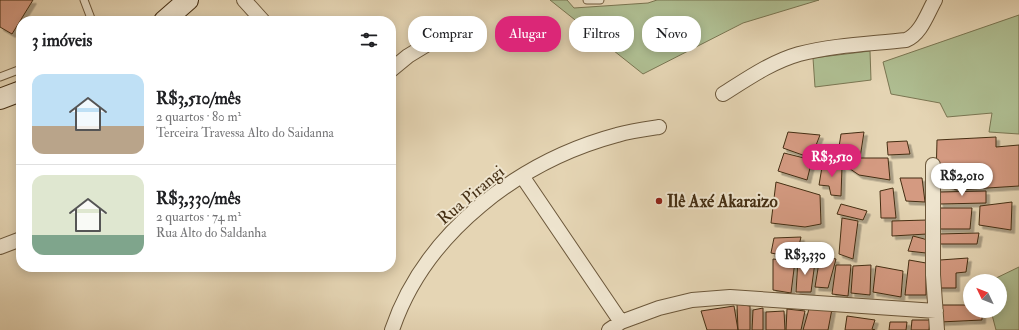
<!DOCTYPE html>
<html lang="pt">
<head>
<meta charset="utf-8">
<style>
	:root { --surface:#fff; --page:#f6f6f6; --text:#202124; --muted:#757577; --line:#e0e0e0; --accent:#db2777 }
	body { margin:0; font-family:"IM FELL Double Pica",serif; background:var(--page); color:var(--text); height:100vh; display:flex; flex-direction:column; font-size:15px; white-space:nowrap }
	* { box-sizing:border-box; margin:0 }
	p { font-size:13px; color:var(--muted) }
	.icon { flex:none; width:22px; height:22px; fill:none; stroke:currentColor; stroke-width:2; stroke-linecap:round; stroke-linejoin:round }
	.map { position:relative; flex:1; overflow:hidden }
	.side { position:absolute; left:16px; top:16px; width:380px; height:256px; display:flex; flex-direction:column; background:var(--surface); border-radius:16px; box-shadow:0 2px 10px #0003 }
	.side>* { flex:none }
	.hud { position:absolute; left:408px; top:16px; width:380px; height:36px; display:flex; gap:8px }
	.needle { width:26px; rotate:313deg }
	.controls { position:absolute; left:963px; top:274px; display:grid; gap:8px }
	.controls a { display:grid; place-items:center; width:44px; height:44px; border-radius:50%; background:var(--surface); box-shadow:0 2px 10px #0003; font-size:20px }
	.price { position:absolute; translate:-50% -34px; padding:0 9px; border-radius:14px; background:#fff; color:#222; font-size:13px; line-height:26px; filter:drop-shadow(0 1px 2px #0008) }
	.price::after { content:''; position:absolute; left:50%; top:24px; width:12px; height:9px; margin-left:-6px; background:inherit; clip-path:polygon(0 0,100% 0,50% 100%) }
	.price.on { background:var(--accent); color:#fff }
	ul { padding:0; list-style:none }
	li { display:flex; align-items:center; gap:12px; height:100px; padding:0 16px }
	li+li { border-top:1px solid var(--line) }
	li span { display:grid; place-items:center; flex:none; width:112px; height:80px; border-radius:12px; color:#555 }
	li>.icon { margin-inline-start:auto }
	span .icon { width:48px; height:48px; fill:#fffc; stroke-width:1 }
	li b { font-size:17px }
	h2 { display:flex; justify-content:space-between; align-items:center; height:48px; padding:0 16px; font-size:17px }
	.chip { padding:0 14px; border-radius:16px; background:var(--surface); box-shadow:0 2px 10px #0003; font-size:14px; line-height:36px }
	.chip.on { background:var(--accent); color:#fff }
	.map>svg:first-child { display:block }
	.green { fill:#afbe92; stroke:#7a7652 }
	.building { fill:#d49a81; stroke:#442e13; filter:url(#shadow) }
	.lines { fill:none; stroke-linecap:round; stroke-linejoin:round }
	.lane-casing { stroke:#6c583b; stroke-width:9 }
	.street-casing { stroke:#6c583b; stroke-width:16 }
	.secondary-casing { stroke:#442e13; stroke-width:22 }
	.lane { stroke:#eee4ce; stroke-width:7 }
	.street { stroke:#eee4ce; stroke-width:14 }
	.secondary { stroke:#eee4ce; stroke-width:20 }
	.poi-dot { fill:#8f2418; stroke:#eee4ce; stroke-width:1.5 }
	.labels { text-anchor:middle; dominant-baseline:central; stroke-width:4; stroke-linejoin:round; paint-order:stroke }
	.street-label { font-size:17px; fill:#442e13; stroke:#eee4ce }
	.poi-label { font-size:17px; font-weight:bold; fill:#442e13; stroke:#eee4ce; text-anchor:start }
</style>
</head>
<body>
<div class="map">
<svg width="1019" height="330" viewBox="0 0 1019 330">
	<defs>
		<filter id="shadow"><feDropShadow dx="3.5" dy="3.5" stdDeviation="0" flood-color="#0004"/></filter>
	</defs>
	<rect width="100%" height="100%" fill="#e5d5b4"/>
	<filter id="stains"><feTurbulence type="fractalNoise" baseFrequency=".005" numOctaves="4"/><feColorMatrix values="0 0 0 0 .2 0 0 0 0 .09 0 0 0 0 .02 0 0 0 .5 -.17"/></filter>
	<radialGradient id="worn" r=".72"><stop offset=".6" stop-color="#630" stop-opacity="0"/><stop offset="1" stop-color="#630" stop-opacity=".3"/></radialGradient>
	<path class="green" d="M550,0H567L574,8L648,3L657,0H819L743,23L643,74Z
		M1019,15V134L989,132L992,113L947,117L940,103L891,94L883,62Z
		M870,51L871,80L815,87L813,58Z
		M1019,267V330H996L991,311H1000V281H990Z"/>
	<path class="building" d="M0,0H33L12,34L0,27Z
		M788,132L820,135L811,158L783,148Z
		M864,132L860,158H888L890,180L859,175L837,160L841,134Z
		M996,137V147L1019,145V186L956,190L936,179L937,140Z
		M907,141L910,154L888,155L887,142Z
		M784,153L812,160L807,180L778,171Z
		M823,161L842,167L841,196L831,195L829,186L819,185Z
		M900,178H922L925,202L906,201Z
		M776,182L820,195L821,224L805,227L771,223Z
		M893,188L896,218H881L880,191Z
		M986,191V203L940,204L938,192Z
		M1012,202L1011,230L979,225L980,206Z
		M841,204L867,211L863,220L837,214Z
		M939,208H972L970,229H938Z
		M842,218L858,221L853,259L839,254Z
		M927,220V234L892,236V221Z
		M979,233L977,244H939L938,234Z
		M913,236L928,240L926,253L908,251Z
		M801,237L796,258L771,253L774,238Z
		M820,256L836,259L828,288L815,287Z
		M968,258L966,272L956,273V288H938L940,260Z
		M773,259L795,261L791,293L773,290Z
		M798,260L815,262L811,292H796Z
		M909,260L926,263V295H905Z
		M836,265H851L848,296L832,294Z
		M871,265L870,295L851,293L853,266Z
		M876,266L903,271L901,297L873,292Z
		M737,304L750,306V330H738Z
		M939,305H970V311H982V320L940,322Z
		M734,306L738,330H707L701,311Z
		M763,308V330H752L753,310Z
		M787,309L805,311L801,330H786Z
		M809,309H832L828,330H803Z
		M784,311L785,330H766V312Z
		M847,316L875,320L872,329L875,330H845Z
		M912,320H930L929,330H911Z
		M890,322H907L906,330H889Z"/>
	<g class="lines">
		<defs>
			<path id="lane" d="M84,0L92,21
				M587,0H600
				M0,77L21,69"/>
			<path id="street" d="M244,0L263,21
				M391,70L408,56L436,39
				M723,94C747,79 771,62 799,54C834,45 870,44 906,40C921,34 927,14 935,0
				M933,165V275L937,330
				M522,176L621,322
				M0,247L21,239
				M392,330C425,232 520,161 617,135C630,131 645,129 659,127
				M609,330L621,322L659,308L692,300L730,297L936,311"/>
			<path id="secondary" d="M164,21L188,0
				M0,99L21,91"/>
		</defs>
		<use href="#lane" class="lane-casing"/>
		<use href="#street" class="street-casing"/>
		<use href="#secondary" class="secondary-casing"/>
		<use href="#lane" class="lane"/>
		<use href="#street" class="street"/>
		<use href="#secondary" class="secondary"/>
	</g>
	<circle class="poi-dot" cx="659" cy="201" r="4"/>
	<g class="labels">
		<g class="street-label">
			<text transform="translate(471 195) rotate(-40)">Rua Pirangi</text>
		</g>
		<g class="poi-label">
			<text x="667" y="201">Ilê Axé Akaraizo</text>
		</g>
	</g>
	<rect width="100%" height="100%" filter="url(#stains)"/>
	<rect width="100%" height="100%" fill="url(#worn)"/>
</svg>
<div class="controls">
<a><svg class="needle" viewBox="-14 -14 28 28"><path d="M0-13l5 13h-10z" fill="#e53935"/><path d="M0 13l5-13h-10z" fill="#757577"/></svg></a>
</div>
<b class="price on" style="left:832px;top:178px">R$3,510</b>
<b class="price" style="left:962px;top:197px">R$2,010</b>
<b class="price" style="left:805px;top:276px">R$3,330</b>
<div class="hud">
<a class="chip">Comprar</a>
<a class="chip on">Alugar</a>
<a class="chip">Filtros</a>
<a class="chip">Novo</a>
</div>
<section class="side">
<h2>3 imóveis<svg class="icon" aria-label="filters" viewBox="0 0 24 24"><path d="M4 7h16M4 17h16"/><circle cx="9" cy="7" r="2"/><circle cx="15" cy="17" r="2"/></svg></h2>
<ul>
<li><span style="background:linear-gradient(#bfe0f5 65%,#b9a48a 0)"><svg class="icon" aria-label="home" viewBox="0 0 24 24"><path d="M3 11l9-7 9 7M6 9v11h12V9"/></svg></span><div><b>R$3,510/mês</b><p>2 quartos · 80 m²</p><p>Terceira Travessa Alto do Saidanna</p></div></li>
<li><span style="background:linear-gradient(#dfe7d0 75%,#7fa58c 0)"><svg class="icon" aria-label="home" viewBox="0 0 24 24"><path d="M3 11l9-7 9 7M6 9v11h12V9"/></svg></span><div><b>R$3,330/mês</b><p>2 quartos · 74 m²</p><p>Rua Alto do Saldanha</p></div></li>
</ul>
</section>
</div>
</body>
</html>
